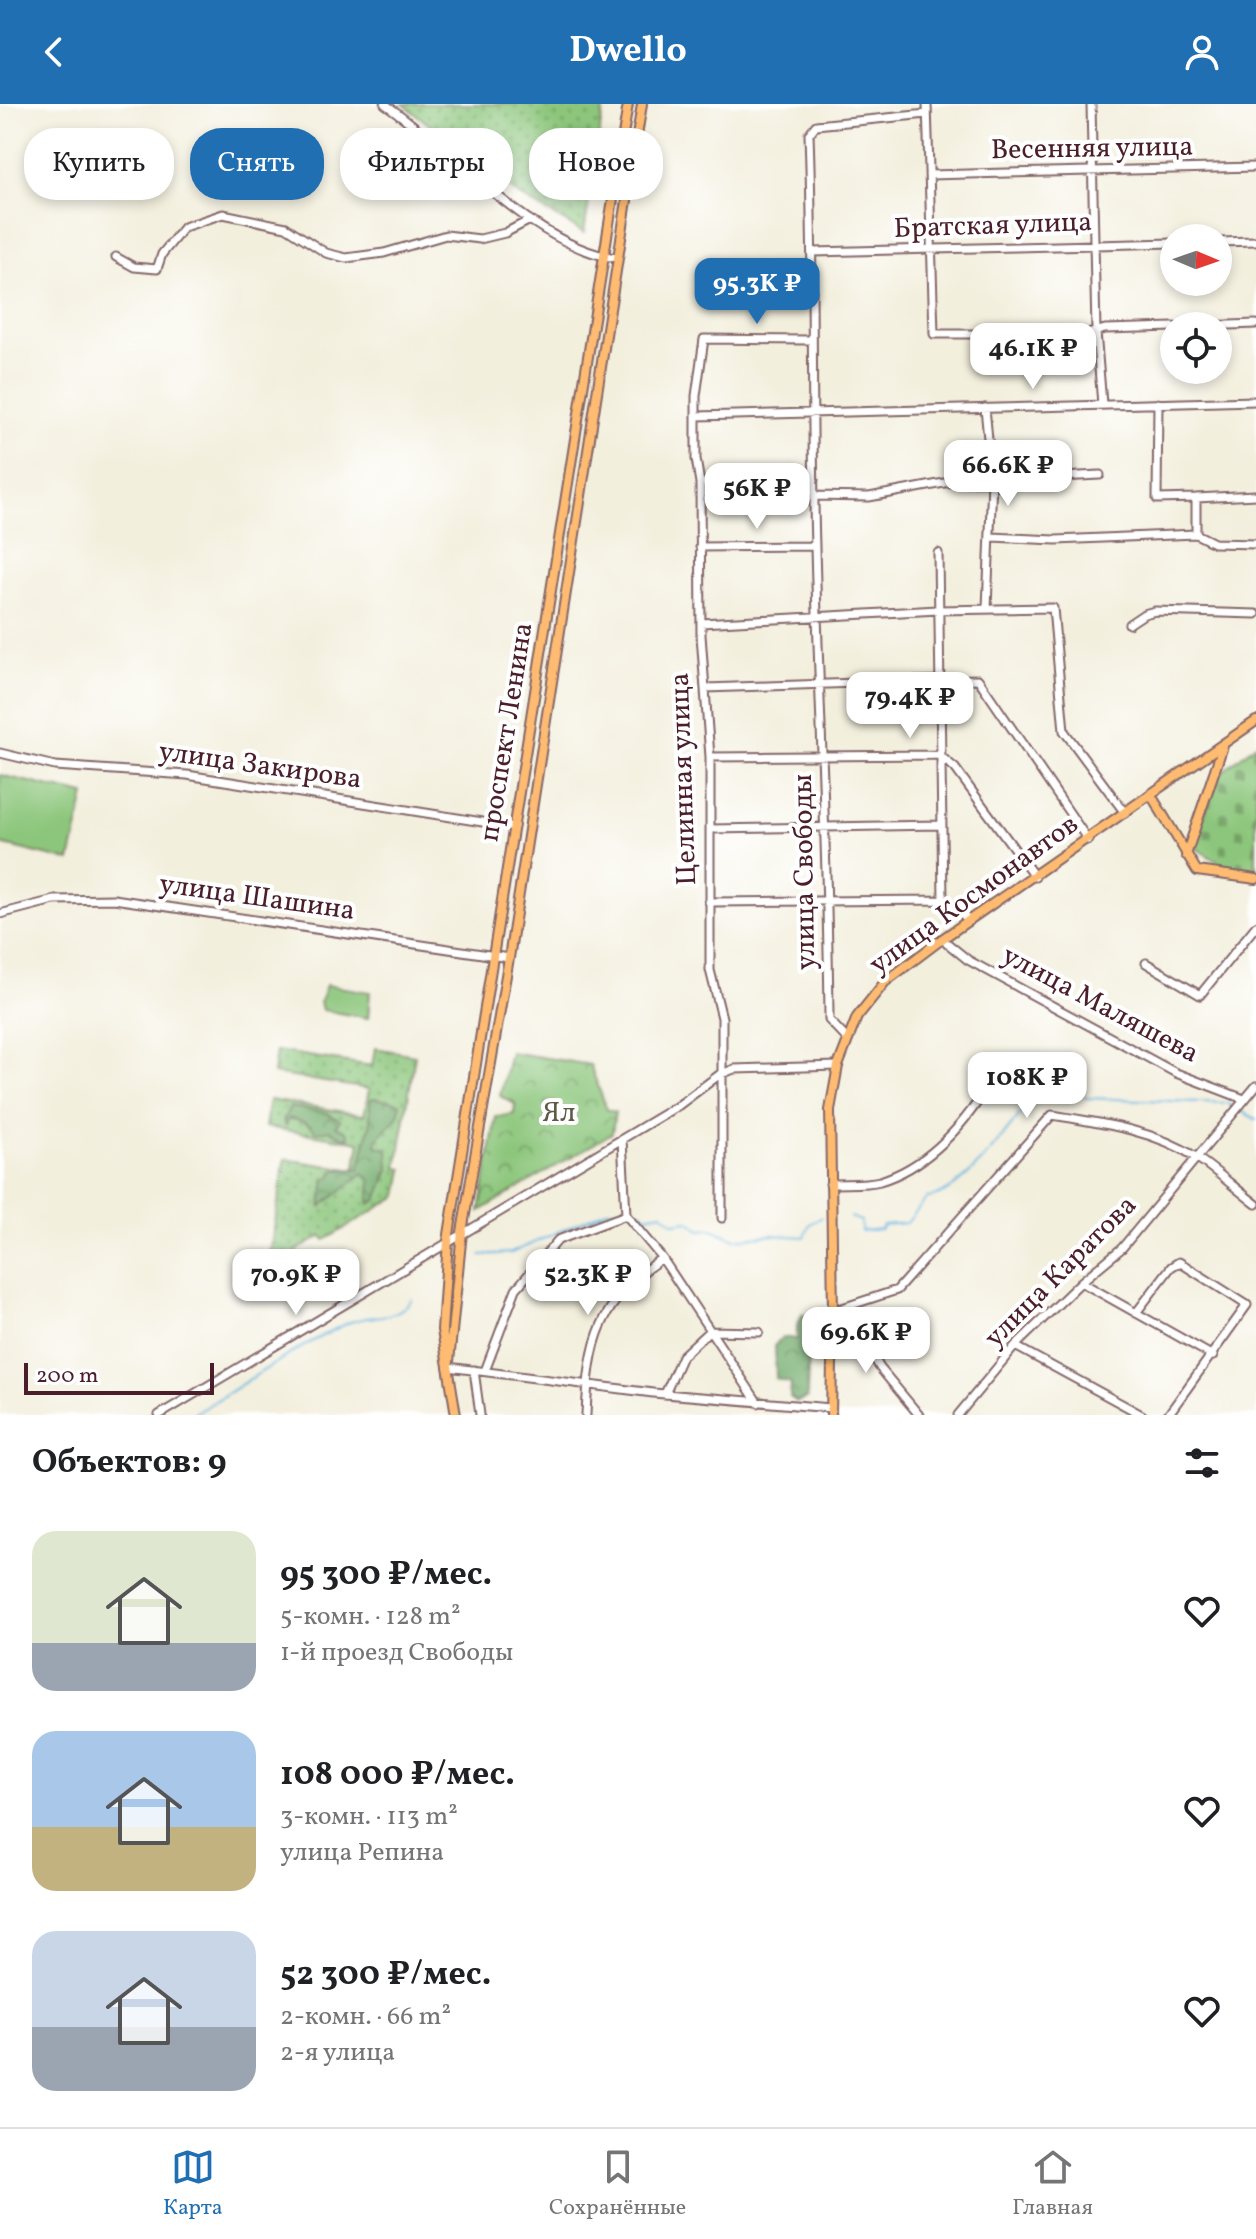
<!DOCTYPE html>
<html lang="ru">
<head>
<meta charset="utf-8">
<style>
	:root { --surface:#fff; --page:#f6f6f6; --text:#202124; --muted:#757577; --line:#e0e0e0; --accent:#1f6fb2 }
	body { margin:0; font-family:Vollkorn,serif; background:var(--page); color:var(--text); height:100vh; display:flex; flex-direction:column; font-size:30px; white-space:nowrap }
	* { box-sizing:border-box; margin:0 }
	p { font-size:26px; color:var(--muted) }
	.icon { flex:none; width:44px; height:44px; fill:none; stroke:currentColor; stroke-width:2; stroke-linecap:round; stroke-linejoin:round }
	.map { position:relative; height:1311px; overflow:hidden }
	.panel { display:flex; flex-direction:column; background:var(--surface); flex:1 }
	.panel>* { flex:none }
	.top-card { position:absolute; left:24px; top:24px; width:800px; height:72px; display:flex; gap:16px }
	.needle { width:52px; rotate:92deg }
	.tools { position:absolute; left:1160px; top:120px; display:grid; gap:16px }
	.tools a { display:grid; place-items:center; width:72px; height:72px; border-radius:50%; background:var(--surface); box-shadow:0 4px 12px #0003; font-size:40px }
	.scale { position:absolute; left:24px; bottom:20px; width:190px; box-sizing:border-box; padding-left:8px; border:4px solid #4a1f2b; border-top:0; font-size:22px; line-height:28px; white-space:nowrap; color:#4a1f2b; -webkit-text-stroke:6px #fff; paint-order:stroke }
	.price { position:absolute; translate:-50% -68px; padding:0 18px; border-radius:16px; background:#fff; color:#222; font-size:26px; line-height:52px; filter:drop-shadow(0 2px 4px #0008) }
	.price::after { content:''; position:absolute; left:50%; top:48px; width:24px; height:18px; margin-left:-12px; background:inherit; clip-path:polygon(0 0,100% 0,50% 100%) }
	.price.selected { background:var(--accent); color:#fff }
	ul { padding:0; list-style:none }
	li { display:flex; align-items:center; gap:24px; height:200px; padding:0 32px }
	li span { display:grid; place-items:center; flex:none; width:224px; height:160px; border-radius:24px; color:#555 }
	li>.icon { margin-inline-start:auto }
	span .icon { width:96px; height:96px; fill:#fffc; stroke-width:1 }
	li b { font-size:34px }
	h2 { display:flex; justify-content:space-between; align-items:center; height:96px; padding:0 32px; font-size:34px }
	.pill { padding:0 28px; border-radius:32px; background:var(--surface); box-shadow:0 4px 12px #0003; font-size:28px; line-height:72px }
	.pill.selected { background:var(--accent); color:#fff }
	header { display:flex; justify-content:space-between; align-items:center; height:104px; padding:0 32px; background:var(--accent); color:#fff; font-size:36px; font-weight:700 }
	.tabs { display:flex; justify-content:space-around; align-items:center; height:112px; border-top:2px solid var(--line); background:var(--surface); font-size:22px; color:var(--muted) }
	.tabs a { display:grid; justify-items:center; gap:4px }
	.tabs .selected { color:var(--accent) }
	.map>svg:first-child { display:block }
	.grass { fill:url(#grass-dots); stroke:#6b7253; stroke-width:2 }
	.forest { fill:url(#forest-crowns); stroke:#5e654b; stroke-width:2 }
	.cemetery { fill:url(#cemetery-stones); stroke:#6b7253; stroke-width:2 }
	.park { fill:url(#park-crowns); stroke:#6b7253; stroke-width:2 }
	.pitch { fill:#8cc67b; stroke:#6b7253; stroke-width:2 }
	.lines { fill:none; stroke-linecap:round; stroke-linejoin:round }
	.stream { stroke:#68b5e1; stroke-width:2 }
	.minor-casing { stroke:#856869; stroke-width:11 }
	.major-casing { stroke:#856869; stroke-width:12 }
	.minor { stroke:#fff; stroke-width:7 }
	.major { stroke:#febb71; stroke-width:8 }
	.labels { text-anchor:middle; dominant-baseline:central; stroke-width:8; stroke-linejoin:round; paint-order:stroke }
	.street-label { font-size:28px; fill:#4a1f2b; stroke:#fff }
	.park-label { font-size:28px; fill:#615947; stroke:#fff }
</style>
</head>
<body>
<header><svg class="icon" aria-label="back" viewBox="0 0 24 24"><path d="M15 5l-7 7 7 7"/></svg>Dwello<svg class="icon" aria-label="person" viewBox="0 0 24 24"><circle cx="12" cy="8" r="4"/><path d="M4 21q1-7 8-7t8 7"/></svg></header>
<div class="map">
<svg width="1256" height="1311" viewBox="0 0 1256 1311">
	<defs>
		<pattern id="grass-dots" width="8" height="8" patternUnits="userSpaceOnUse" patternTransform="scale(2)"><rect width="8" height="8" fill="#8cc67b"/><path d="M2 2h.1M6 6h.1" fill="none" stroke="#74a065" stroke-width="1.8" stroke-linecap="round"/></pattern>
		<pattern id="forest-crowns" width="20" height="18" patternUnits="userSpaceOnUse" patternTransform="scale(2)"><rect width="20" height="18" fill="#71ab6b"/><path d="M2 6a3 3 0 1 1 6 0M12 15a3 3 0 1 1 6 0" fill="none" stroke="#5f8b58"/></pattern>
		<pattern id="cemetery-stones" width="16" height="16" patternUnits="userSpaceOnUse" patternTransform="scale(2)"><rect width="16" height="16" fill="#8cc67b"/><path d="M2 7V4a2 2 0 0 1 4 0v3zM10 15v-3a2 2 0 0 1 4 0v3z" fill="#74a065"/></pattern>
		<pattern id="park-crowns" width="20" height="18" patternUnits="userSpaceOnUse" patternTransform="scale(2)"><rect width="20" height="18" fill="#8cc67b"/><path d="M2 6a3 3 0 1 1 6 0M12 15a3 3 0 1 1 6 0" fill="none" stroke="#74a065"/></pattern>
	</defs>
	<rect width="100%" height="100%" fill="#fff"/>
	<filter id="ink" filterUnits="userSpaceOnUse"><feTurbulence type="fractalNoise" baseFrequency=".0125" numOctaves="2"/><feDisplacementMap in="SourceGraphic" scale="16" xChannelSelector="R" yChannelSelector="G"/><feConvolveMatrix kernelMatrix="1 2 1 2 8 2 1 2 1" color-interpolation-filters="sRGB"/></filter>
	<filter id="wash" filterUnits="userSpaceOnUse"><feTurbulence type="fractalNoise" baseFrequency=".006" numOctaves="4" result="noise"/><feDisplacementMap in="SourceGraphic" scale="32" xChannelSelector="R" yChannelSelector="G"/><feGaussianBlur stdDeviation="1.8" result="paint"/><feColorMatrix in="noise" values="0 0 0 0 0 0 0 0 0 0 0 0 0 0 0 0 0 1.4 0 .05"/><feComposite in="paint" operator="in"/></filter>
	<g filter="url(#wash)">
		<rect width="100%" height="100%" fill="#f3efdd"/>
		<path class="grass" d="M403,0H604L584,129L520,92Z
			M375,944L415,951L397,1064L403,1065L398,1092L325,1136L322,1132L296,1147L299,1153L279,1165L268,1163L285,1055L355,1066L360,1038L265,1023L269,996L364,1011L369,985L273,970L276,947L372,962Z"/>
		<path class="forest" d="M375,994L400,999C400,1021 385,1020 377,1036L376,1042L388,1045L389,1065L377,1096L369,1100L371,1077L363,1069L321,1103L325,1074L331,1073L335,1066L359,1065L370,1021V995Z
			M290,1003L327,1009L340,1016L336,1022L347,1027L349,1033L346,1035L329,1026L316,1028C310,1019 301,1016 289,1015L286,1022L283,1016Z
			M802,1211L810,1212L813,1218C810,1245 807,1269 807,1294L797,1298L790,1293L791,1279L776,1275L775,1241L782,1233L797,1235V1223Z"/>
		<path class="cemetery" d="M1256,640V764L1226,763L1191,741L1222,668Z"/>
		<path class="park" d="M510,948L590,961L607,1006L615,1008L612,1029L480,1107L496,1013L514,1010L515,1000L500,992Z"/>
		<path class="pitch" d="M0,671L85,691L70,757L0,740Z
			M326,881L370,888L368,914L322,906L320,898Z"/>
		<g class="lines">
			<path class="stream" d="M1241,1007L1256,1015
				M630,1106L641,1107L646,1112L662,1109L674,1119L689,1117L700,1126L712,1125L735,1135L772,1131L805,1133L810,1120L822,1113
				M850,1113L861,1117V1127L881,1125L883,1121L907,1119L927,1094C967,1092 1026,1000 1051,969L1086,994L1227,999L1233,1003
				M481,1151L511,1149L607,1106L618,1105
				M192,1311C243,1281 292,1245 346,1220C370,1208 395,1219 412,1195"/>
		</g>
	</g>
	<g filter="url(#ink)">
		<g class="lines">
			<defs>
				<path id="minor" d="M385,0C451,45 538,146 617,154
					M927,0L934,230H1087L1105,225L1174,223
					M1091,0L1096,228L1102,300
					M929,71L1256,63
					M1218,138L1256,137
					M813,148L1174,139
					M116,153L134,163L157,165L162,150L184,123L223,110L286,123L326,149L346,154L384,149L446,131L480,135L505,129L530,116
					M1203,222L1256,220
					M985,304L992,376L987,505
					M697,312L1256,297
					M700,379L814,376
					M814,392L869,393L944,379L1100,371
					M1196,394L1256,391
					M1196,430L1214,439L1256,440
					M992,433L1056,436L1196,430V394L1157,395L1158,299
					M700,443L815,442
					M938,449L943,796
					M701,519L938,506L1053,504L1064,627L1125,709
					M1129,520L1144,510L1155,507L1256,510
					M705,584L978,575L1088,736
					M0,649L55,662L187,671L514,723
					M710,653L939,651L955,664L1035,773
					M710,725L940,721
					M709,798L943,796L956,803L969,817
					M0,810L54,796L114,795L509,854
					M942,835L968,856L1176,969L1244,995
					M1146,859L1200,891L1256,822
					M847,935L829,916C828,758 819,601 815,443C811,305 814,168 809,30L816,21L927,10
					M622,1035L626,1111L662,1154L758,1299
					M830,1080C845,1079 865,1081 880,1077C929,1062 964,1021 990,979
					M722,1114V914L710,866V653L701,531L700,379L696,355V292L704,235L810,236
					M1081,1178L1213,1252
					M833,1207L897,1186L1052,1011C1102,1019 1153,1026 1196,1053C1217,1067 1236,1085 1256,1100
					M833,1207L850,1213L880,1264L919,1311
					M1136,1209L1171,1163L1179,1158L1247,1201L1168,1311
					M1015,1242L1142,1311
					M448,1263L653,1289L831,1304
					M474,1266L480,1311
					M485,1267L516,1185L558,1136L626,1111
					M665,1290L682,1252L709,1227L759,1228
					M159,1311L679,1001L719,971L734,965L838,962
					M586,1311C589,1237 599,1197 662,1154
					M958,1311L1015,1242L1081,1178L1122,1144L1256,982"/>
				<path id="major" d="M1151,691L1197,767L1256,775
					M1186,751L1224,639
					M449,1258L462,1128L509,854L642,0
					M456,1311L442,1226L448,1137L628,0
					M831,1311L833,1207L830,1006L838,962L857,913L885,878L942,835L1256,617"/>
			</defs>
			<use href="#minor" class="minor-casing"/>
			<use href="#major" class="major-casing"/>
			<use href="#minor" class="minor"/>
			<use href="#major" class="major"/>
		</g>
	</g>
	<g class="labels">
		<g class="street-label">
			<text transform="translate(1092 45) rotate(-1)">Весенняя улица</text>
			<text transform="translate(993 122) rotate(-2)">Братская улица</text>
			<text transform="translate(507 628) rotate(-81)">проспект Ленина</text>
			<text transform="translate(260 662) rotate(8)">улица Закирова</text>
			<text transform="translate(684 675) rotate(-92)">Целинная улица</text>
			<text transform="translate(805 768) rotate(-91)">улица Свободы</text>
			<text transform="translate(974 791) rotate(-36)">улица Космонавтов</text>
			<text transform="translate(257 794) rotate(8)">улица Шашина</text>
			<text transform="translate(1100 901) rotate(28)">улица Маляшева</text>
			<text transform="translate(1061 1168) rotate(-45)">улица Каратова</text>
		</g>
		<g class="park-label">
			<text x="559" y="1009">Ял</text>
		</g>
	</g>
</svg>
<div class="tools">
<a><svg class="needle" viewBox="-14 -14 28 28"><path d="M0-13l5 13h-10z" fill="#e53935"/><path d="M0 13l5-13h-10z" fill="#757577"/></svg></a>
<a><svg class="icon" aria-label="locate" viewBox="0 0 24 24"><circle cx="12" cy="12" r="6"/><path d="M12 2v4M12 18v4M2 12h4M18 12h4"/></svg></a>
</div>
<div class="scale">200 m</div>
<b class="price selected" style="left:757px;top:222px">95.3K ₽</b>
<b class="price" style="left:1033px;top:287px">46.1K ₽</b>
<b class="price" style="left:1008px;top:404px">66.6K ₽</b>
<b class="price" style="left:757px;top:427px">56K ₽</b>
<b class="price" style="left:910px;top:636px">79.4K ₽</b>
<b class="price" style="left:1027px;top:1016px">108K ₽</b>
<b class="price" style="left:296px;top:1213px">70.9K ₽</b>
<b class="price" style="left:588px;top:1213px">52.3K ₽</b>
<b class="price" style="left:866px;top:1271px">69.6K ₽</b>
<div class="top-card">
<a class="pill">Купить</a>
<a class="pill selected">Снять</a>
<a class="pill">Фильтры</a>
<a class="pill">Новое</a>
</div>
</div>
<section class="panel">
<h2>Объектов: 9<svg class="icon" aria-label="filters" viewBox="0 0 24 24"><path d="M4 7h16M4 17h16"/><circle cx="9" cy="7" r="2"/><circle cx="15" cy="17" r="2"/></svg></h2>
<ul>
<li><span style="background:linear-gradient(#dfe7d0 70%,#9aa5b1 0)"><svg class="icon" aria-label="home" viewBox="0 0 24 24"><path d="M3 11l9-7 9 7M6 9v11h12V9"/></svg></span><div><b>95 300 ₽/мес.</b><p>5-комн. · 128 m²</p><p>1-й проезд Свободы</p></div><svg class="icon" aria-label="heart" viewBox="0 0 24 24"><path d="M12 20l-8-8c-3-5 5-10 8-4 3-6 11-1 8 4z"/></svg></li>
<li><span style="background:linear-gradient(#a9c7e8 60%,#c2b280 0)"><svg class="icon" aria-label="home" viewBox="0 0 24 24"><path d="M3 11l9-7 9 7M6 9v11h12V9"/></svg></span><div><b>108 000 ₽/мес.</b><p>3-комн. · 113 m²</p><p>улица Репина</p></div><svg class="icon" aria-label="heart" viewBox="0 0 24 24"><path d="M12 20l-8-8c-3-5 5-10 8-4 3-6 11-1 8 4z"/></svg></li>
<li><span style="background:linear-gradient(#c9d6e8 60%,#9aa5b1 0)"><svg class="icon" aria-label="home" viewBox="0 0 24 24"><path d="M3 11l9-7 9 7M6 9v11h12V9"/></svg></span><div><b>52 300 ₽/мес.</b><p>2-комн. · 66 m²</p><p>2-я улица</p></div><svg class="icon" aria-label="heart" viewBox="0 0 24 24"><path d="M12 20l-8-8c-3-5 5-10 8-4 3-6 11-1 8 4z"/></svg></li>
</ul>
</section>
<nav class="tabs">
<a class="selected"><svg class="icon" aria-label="map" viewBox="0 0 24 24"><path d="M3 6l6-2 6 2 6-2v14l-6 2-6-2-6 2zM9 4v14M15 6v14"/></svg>Карта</a>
<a><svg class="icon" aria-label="saved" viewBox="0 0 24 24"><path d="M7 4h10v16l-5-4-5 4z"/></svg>Сохранённые</a>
<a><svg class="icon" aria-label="home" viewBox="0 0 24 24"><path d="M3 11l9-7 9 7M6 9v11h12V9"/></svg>Главная</a>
</nav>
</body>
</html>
